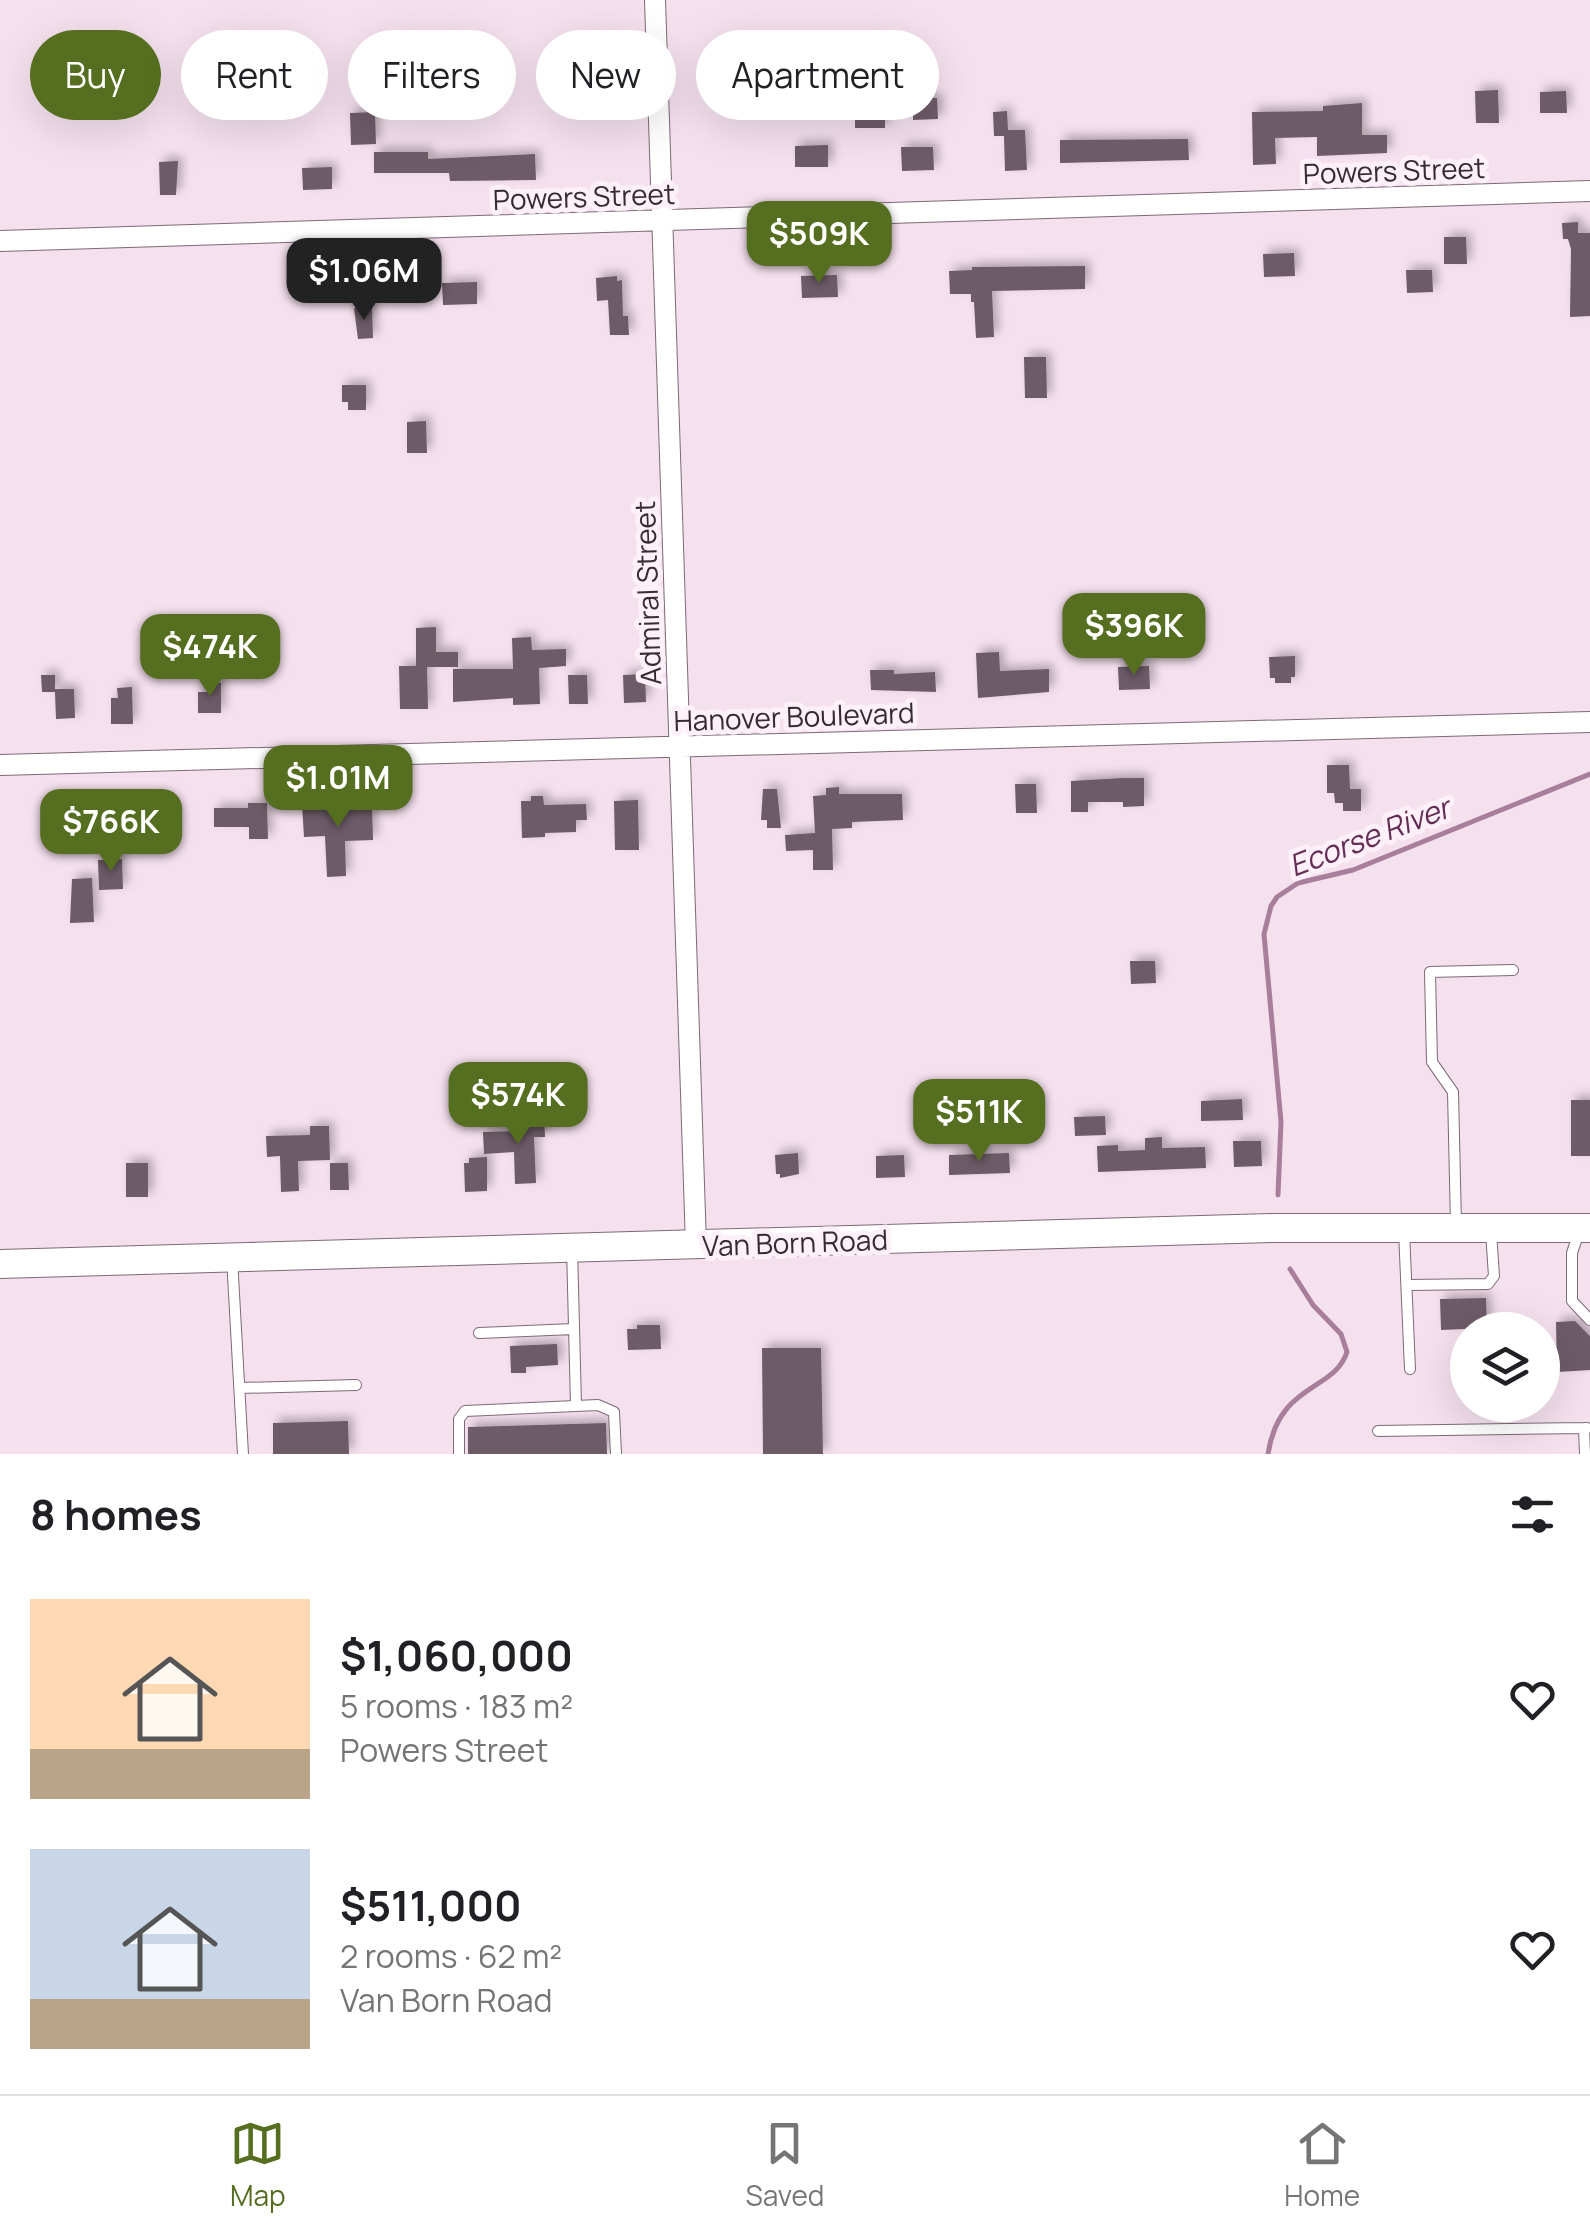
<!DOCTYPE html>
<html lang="en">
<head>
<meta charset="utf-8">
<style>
	:root { --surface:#fff; --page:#f2f2f2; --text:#202124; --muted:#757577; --line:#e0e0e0; --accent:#566e20 }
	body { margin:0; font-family:Manrope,sans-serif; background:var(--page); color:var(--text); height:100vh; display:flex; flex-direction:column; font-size:38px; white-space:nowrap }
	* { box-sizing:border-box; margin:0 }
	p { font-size:32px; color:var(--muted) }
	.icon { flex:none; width:55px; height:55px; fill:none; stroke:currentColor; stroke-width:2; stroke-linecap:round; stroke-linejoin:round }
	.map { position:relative; height:1454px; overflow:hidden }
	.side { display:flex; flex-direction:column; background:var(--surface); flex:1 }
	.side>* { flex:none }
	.guide { position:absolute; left:30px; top:30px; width:1000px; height:90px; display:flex; gap:20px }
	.fabs { position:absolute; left:1450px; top:1312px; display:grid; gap:20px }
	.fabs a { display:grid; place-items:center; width:110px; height:110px; border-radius:50%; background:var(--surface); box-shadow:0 10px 40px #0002; font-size:50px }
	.price { position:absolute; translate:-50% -85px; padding:0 22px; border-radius:20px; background:var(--accent); color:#fff; font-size:32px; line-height:65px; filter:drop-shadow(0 2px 5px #0008) }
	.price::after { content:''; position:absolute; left:50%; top:60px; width:30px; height:22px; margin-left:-15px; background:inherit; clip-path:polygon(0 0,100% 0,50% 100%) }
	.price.current { background:#222; color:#fff }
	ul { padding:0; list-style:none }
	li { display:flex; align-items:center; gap:30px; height:250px; padding:0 30px }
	li span { display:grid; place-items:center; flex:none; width:280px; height:200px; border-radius:0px; color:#555 }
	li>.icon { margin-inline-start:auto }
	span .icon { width:120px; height:120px; fill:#fffc; stroke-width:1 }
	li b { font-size:42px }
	h2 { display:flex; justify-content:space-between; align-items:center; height:120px; padding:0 30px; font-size:42px }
	.pill { padding:0 35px; border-radius:45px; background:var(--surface); box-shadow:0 10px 40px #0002; font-size:35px; line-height:90px }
	.pill.current { background:var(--accent); color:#fff }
	.menu { display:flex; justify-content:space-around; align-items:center; height:140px; border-top:2px solid var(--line); background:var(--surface); font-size:28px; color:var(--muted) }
	.menu a { display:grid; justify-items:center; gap:5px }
	.menu .current { color:var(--accent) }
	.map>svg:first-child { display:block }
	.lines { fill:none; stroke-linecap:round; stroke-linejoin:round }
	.stream { stroke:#a87e9b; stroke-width:5 }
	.building { fill:#6d5b67; filter:url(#shadow) }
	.service-casing { stroke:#7c6a76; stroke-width:12 }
	.minor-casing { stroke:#7c6a76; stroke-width:22 }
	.secondary-casing { stroke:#7c6a76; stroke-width:30 }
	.service { stroke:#fff; stroke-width:10 }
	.minor { stroke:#fff; stroke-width:20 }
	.secondary { stroke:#fff; stroke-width:28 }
	.labels { text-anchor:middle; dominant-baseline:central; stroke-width:10; stroke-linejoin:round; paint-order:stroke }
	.street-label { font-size:28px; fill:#342c31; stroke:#fdf0f8 }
	.water-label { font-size:30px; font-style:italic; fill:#622c54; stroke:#fdf0f8 }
</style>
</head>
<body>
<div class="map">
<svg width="1590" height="1454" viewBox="0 0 1590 1454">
	<defs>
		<filter id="shadow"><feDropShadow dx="5" dy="-5" stdDeviation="5" flood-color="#0004"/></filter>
	</defs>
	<rect width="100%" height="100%" fill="#f5e0ee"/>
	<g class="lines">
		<path class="stream" d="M1278,1195L1281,1122L1264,934L1271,906L1277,897L1298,883L1353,870L1590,774
			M1268,1454C1279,1382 1334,1392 1347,1352L1341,1334L1313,1305L1290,1269"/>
	</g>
	<path class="building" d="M1498,90L1499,123H1476L1475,91Z
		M1566,91L1567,113H1540V92Z
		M913,98H937L938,119L913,120Z
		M1362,103V135H1387V153L1317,156V137L1275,138L1276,164L1253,165L1252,112L1323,111V106Z
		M855,105H885V128H855Z
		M1007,111L1008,130H1025L1027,170L1005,171L1004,136H994L993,112Z
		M375,112L376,144L351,145L350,113Z
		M1188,139L1189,160L1060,163V140Z
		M828,145V167H795V146Z
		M901,147H933L934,170L902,171Z
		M374,152H428V159L535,154L536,180L450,181L449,173H374Z
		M178,161L176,195H160L159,162Z
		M332,167V189L303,190L302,168Z
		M1578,222V233H1590V316L1570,317L1571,249L1568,239H1563L1562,223Z
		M1444,237H1466L1467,264H1444Z
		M1294,253L1295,276L1264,277L1263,254Z
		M1085,266V289L992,291L994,337L976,338L974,302H971V294H950L949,271L972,270V267Z
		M1406,270H1432L1433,292L1407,293Z
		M837,275L838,297L802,298L801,276Z
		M617,276V281L622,280L623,316H628L629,335H610L608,300L597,301L596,278Z
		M477,282V304L443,305L442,283Z
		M372,307L373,338L358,339L354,308Z
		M1024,357H1046L1047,398H1025Z
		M342,385H366V410H348V402H342Z
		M426,421L427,453H407V422Z
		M436,627V652H458V667H427L428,709H400L399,666H416V628Z
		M531,637L532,650L566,649V666L539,668L540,704L513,705V698L453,702V669H513L512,638Z
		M999,652L1000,671L1049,669V692L978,698L976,653Z
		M1295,656V677H1291V683H1275V678H1270L1269,657Z
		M1149,666L1150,689L1119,690L1118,667Z
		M870,670H894V674L935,672L936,692L871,690Z
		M645,674L646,702L624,703L623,675Z
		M41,675H55V689H74L75,718L56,719L55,692H42Z
		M568,675H587L588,704H569Z
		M207,683H221V713H198V692H207Z
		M132,687L133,724H111V698H118L117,688Z
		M1327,765H1349L1350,789H1361V811H1343V803H1335L1334,793H1327Z
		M1122,778H1144V806L1123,807V802H1088V812H1071V781Z
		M1015,784H1036L1037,813H1016Z
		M839,787V794H902L903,820L852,822V828L832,829L833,870H813V850L786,851L785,835L815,833L813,796L826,795V788Z
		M763,789H777L781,828H767V820H761Z
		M531,796H543L544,805L586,804L587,820H576V832L545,833V837L522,838L521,801H531Z
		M638,800L639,850H615L614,801Z
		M108,803L140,804L141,837H127V828L109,829Z
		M248,803H267L268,839H249V827H214V808H248Z
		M335,803L372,804L373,840L345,841L346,876L327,877L325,836L304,837L302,804Z
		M122,859L123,889L99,890L98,860Z
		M92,878L94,922L70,923L72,879Z
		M1130,961H1155L1156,983L1131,984Z
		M1242,1099L1243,1120L1201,1121V1101Z
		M1571,1100H1590V1156H1571Z
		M544,1115L545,1137H534L536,1183L515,1184L514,1152L484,1154L483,1132L524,1131V1116Z
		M1105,1116L1106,1135L1075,1136L1074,1117Z
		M310,1126H329L330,1160L298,1161L299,1191L281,1192L280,1156L267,1157L266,1136L310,1135Z
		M1162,1137V1148L1205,1147L1206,1168L1098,1172L1097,1146L1118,1145V1151L1145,1150V1138Z
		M1233,1141H1261L1262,1166L1234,1167Z
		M798,1153L799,1174L780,1178V1174H776L775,1155Z
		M1009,1153L1010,1173L949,1175V1155Z
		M904,1155L905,1177L876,1178V1156Z
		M487,1157V1191L465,1192L464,1163H469V1158Z
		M126,1163H148V1197H126Z
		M330,1163H348L349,1190H330Z
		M1486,1298L1487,1328L1441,1330L1440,1299Z
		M1575,1321L1590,1336V1370L1557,1372L1556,1322Z
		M637,1325H660L661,1349L628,1350L627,1329H637Z
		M557,1344L558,1365L526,1367V1373H511L510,1346Z
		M762,1348H821L823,1454H763Z
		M348,1421L349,1454H273V1423Z
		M606,1423L607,1454H468V1427Z"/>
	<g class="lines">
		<defs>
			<path id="service" d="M1456,1225L1453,1092L1432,1062L1430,972L1513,970
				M1580,1229L1572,1253V1301L1590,1320
				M1404,1231L1410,1369
				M572,1248L576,1405
				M232,1258L243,1454
				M1408,1285L1488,1284L1494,1276L1491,1232
				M479,1333L574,1329
				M240,1388L356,1385
				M1378,1431L1584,1428
				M459,1454V1419L465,1411L598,1405L614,1412L616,1454
				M1585,1454L1584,1428H1587"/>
			<path id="minor" d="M655,0L696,1245
				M0,241L1590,191
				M0,765L1590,722"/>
			<path id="secondary" d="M0,1264L1271,1228H1590"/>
		</defs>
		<use href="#service" class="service-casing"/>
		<use href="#minor" class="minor-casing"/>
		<use href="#secondary" class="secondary-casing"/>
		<use href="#service" class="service"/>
		<use href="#minor" class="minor"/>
		<use href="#secondary" class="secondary"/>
	</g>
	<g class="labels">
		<g class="street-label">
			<text transform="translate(1394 170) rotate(-2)">Powers Street</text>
			<text transform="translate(584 196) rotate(-2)">Powers Street</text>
			<text transform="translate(647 593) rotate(-92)">Admiral Street</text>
			<text transform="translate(794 716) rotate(-2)">Hanover Boulevard</text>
			<text transform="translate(795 1242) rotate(-2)">Van Born Road</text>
		</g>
		<g class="water-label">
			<text transform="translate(1369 836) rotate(-21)">Ecorse River</text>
		</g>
	</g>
</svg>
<div class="fabs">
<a><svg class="icon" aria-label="layers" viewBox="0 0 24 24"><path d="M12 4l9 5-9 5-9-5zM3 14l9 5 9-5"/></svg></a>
</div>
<b class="price" style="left:819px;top:286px">$509K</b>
<b class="price current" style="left:364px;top:323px">$1.06M</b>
<b class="price" style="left:1134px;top:678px">$396K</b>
<b class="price" style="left:210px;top:699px">$474K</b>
<b class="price" style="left:338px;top:830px">$1.01M</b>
<b class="price" style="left:111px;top:874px">$766K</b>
<b class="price" style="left:518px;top:1147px">$574K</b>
<b class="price" style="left:979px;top:1164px">$511K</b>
<div class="guide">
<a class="pill current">Buy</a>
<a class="pill">Rent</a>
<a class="pill">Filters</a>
<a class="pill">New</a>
<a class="pill">Apartment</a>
</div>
</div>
<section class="side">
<h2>8 homes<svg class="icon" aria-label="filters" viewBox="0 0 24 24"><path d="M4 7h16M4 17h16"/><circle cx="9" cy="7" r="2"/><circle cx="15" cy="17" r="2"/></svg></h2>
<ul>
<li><span style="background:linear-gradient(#ffd9b3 75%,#b9a48a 0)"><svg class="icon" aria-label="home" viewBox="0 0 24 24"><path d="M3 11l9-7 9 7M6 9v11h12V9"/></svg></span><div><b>$1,060,000</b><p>5 rooms · 183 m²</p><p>Powers Street</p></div><svg class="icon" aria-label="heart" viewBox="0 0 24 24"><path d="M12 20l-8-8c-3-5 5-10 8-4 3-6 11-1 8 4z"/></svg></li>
<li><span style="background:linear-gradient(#c9d6e8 75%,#b9a48a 0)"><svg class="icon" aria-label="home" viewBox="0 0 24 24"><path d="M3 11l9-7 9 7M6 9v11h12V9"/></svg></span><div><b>$511,000</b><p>2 rooms · 62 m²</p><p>Van Born Road</p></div><svg class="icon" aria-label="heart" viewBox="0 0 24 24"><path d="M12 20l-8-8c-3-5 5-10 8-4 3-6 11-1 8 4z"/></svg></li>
</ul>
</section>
<nav class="menu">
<a class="current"><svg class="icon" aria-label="map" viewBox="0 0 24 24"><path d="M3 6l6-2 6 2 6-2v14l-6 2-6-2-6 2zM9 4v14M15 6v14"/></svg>Map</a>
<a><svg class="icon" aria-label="saved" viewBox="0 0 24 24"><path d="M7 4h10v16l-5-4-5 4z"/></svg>Saved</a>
<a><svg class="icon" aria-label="home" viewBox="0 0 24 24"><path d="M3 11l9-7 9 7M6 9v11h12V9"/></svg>Home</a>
</nav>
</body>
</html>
